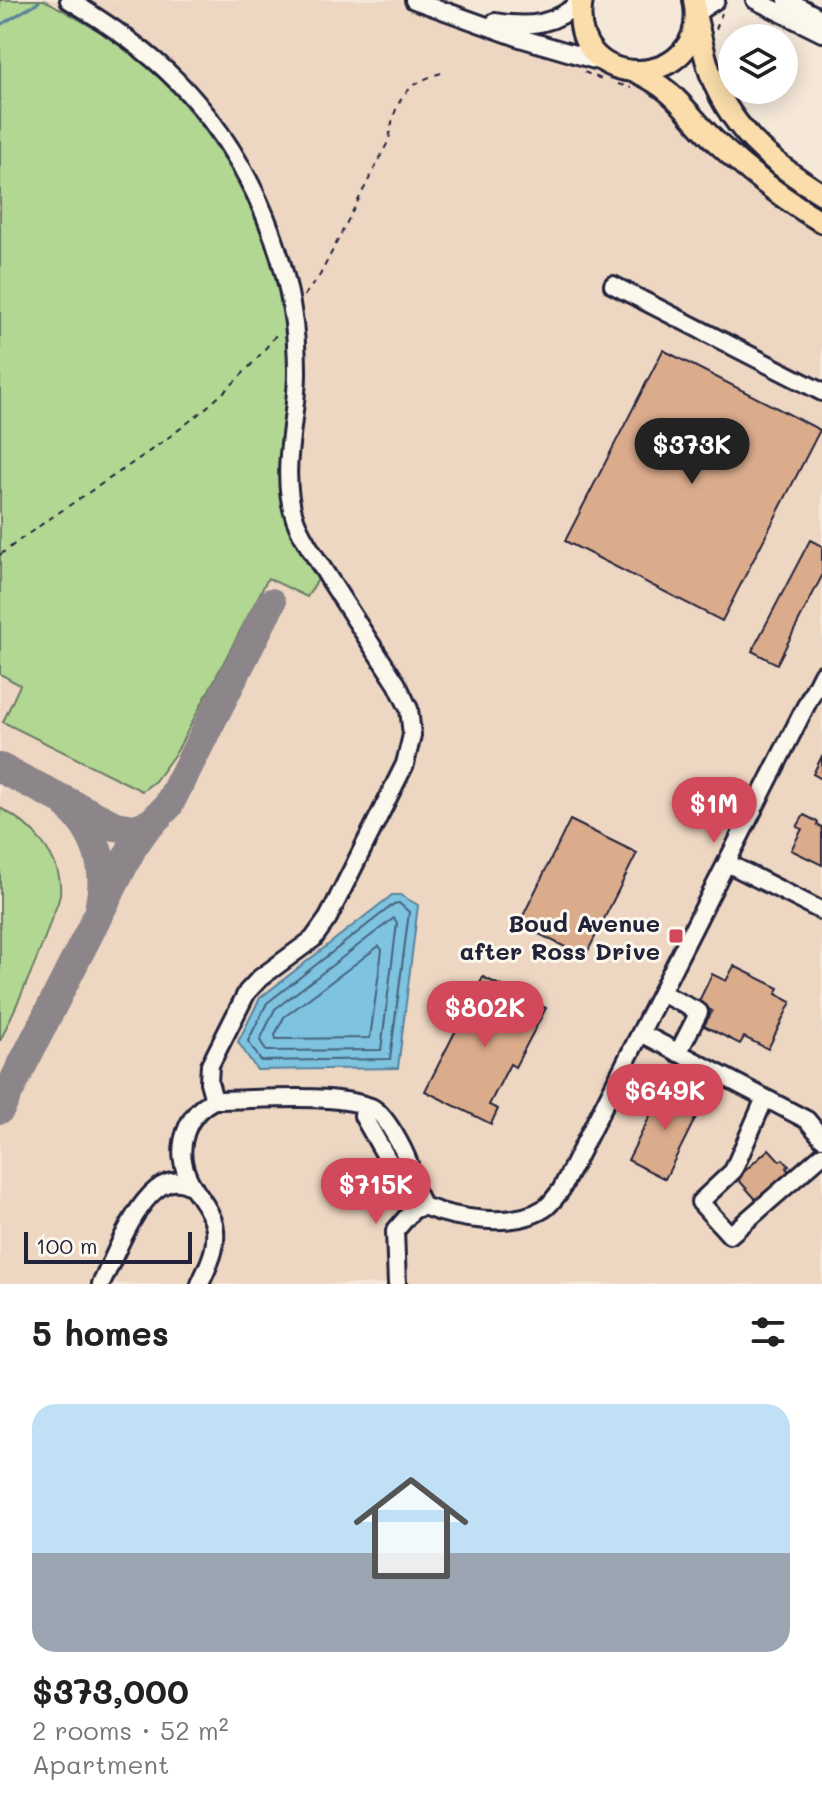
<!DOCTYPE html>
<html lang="en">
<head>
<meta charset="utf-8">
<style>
	:root { --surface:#fff; --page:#f2f2f2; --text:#222; --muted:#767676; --accent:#d1495b }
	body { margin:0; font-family:Mali,sans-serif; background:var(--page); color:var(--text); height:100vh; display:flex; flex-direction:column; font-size:30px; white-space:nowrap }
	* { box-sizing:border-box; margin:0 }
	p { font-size:26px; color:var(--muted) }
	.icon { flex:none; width:44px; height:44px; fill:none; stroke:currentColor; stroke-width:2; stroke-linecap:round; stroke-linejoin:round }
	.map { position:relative; height:1284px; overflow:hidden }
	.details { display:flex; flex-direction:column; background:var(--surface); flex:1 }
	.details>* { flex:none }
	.fabs { position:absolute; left:718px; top:24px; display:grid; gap:16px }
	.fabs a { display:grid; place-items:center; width:80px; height:80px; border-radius:50%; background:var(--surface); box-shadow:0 4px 20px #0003; font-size:40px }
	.scale { position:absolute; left:24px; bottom:20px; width:168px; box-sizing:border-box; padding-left:8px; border:4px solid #22223b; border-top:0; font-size:22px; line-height:28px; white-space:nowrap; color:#22223b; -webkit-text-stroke:6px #fbf7ec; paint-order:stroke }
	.price { position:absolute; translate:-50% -68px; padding:0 18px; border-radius:28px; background:var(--accent); color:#fff; font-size:26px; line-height:52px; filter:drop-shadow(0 2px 4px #0008) }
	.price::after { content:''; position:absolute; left:50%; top:48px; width:24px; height:18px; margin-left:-12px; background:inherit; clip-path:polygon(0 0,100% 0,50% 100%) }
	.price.selected { background:#222; color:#fff }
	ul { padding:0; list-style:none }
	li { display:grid; align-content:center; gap:16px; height:424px; padding:0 32px }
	li span { display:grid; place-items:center; height:248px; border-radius:24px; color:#555 }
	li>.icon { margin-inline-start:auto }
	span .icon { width:144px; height:144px; fill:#fffc; stroke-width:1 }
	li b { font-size:34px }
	h2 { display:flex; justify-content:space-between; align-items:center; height:96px; padding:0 32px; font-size:34px }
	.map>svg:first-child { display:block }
	.built { fill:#edd6c2 }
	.green { fill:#b2d792; stroke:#6a7c66; stroke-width:2 }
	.water { fill:#7ec3df; stroke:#59839d; stroke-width:2 }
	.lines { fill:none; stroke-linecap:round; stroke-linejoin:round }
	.shore { stroke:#47627d; stroke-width:2 }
	.stream { stroke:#59839d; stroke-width:3 }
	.taxiway { stroke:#8c858a; stroke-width:30 }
	.building { fill:#dbac8c; stroke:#22223b; stroke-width:2 }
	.minor-casing { stroke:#22223b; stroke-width:22 }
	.major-casing { stroke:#22223b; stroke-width:26 }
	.path { stroke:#22223b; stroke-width:2; stroke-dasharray:6 6; stroke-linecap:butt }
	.minor { stroke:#fbf7ec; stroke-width:16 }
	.major { stroke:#faddab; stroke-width:20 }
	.poi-dot { fill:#d1495b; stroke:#fbf7ec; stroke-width:3 }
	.labels { text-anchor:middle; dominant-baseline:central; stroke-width:6; stroke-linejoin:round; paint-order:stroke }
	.poi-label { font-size:24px; font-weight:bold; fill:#22223b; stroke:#fbf7ec; text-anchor:end }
</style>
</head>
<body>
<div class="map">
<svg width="822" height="1284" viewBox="0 0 822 1284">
	<rect width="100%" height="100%" fill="#f5e8d9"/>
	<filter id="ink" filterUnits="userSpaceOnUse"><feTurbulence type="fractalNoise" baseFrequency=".0125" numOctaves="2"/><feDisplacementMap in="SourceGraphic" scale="16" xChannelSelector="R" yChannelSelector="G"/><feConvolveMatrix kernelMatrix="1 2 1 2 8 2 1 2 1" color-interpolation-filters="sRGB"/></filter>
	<g filter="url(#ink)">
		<path class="built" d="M0,0H413L626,71L822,221V1284H0Z"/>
		<path class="green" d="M0,0H44L52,4C77,19 106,33 129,51C223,126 284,246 289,366C290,394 284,423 282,451C281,461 279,472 280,481C285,516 303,545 320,576L307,597L268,578L177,751L155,781L142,791L3,722L20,685L0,674Z
			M0,808C30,823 63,857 60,894C59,903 53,914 50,923C36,964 18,1002 0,1041Z"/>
		<path class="water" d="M392,895H400L418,905L398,1068L257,1070L238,1042L260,998Z"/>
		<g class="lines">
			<path class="shore" d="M399,903L409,912L390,1059L261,1061L248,1041L267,1003L394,904Z
				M394,918L397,923L381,1050L266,1051L260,1040L275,1009Z
				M379,946L382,950L370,1038L276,1039L275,1035L284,1017Z"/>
			<path class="stream" d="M0,25L39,2"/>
			<path class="taxiway" d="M0,768L115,826L135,829L152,823
				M68,806C96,832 108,867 100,904
				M0,1109L133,846L145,829L168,806L271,603"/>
		</g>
		<path class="building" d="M663,350L820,430L722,621L565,541Z
			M810,540L822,546V576L777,664L752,651Z
			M822,756V779L813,774Z
			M804,815L818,822L817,825L822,827V865L791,850L802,829L797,827Z
			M570,820L637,853L585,957L519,924Z
			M734,966L779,988L776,994L791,1002L768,1049L744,1037L740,1044L704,1026L712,1011L698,1003L712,974L726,981Z
			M483,977L546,1008L515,1067L510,1064L489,1105L498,1109L491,1124L425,1091Z
			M665,1086L702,1105L665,1179L628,1160Z
			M769,1149L780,1161L783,1159L789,1166L786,1168L792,1175L760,1204L737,1178Z"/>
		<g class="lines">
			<defs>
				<path id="minor" d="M69,0C107,23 144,48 175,79C251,155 298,268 297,375C296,423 279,472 295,519C302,539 317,559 328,577C351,613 374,649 397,684L409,709L412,735L405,764L328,918L313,939L260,978L247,992L210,1065L209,1082L214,1100
					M414,0L520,38L605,63
					M755,0L822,33
					M787,0L822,19
					M696,13L716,0
					M495,22C530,28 555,25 581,1
					M613,285L822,392
					M727,863L822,911
					M661,993L699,1012L678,1053
					M641,1033L807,1120L822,1138
					M765,1098L733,1171L700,1202L730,1235L822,1155
					M364,1107L363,1116L392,1167L401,1174H406
					M406,1174L423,1206C456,1219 513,1229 545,1208C551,1204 556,1196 561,1190L822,674
					M101,1284C117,1254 149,1156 194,1188
					M200,1284C209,1264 219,1246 214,1224C209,1205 194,1193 187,1175C175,1146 187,1113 214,1100C260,1100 329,1092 371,1107C385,1113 404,1150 409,1164L406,1174
					M397,1284L395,1231L413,1210L423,1206"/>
				<path id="major" d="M582,0C564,97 713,92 694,0
					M696,18C700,34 703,50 708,66C726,125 771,163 822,194
					M636,72C676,90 685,112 714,140C747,171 783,199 822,222"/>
			</defs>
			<use href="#minor" class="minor-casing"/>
			<use href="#major" class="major-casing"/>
			<path class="path" d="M716,29L722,13
				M584,72L604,80
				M618,84L631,88
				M304,296L320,275L389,140C394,102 404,84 441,73
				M0,555C95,481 206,430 279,331"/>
			<use href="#minor" class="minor"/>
			<use href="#major" class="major"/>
		</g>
	</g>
	<rect class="poi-dot" x="668" y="928" width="16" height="16" rx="4"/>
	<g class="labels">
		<g class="poi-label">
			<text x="660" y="922">Boud Avenue<tspan x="660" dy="28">after Ross Drive</tspan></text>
		</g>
	</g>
</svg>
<div class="fabs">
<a><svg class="icon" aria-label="layers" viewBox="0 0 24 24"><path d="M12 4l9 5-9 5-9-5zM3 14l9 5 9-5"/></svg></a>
</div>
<div class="scale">100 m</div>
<b class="price selected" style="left:692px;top:486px">$373K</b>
<b class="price" style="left:714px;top:845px">$1M</b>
<b class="price" style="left:485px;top:1049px">$802K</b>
<b class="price" style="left:665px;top:1132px">$649K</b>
<b class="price" style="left:376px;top:1226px">$715K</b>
</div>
<section class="details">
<h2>5 homes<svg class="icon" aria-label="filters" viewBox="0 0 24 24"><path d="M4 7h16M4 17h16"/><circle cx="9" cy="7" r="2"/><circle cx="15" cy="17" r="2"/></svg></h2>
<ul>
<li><span style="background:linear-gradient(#bfe0f5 60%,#9aa5b1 0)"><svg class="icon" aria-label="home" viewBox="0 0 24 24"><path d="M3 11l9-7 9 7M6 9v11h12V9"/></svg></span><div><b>$373,000</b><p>2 rooms · 52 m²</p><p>Apartment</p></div></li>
</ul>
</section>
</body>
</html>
